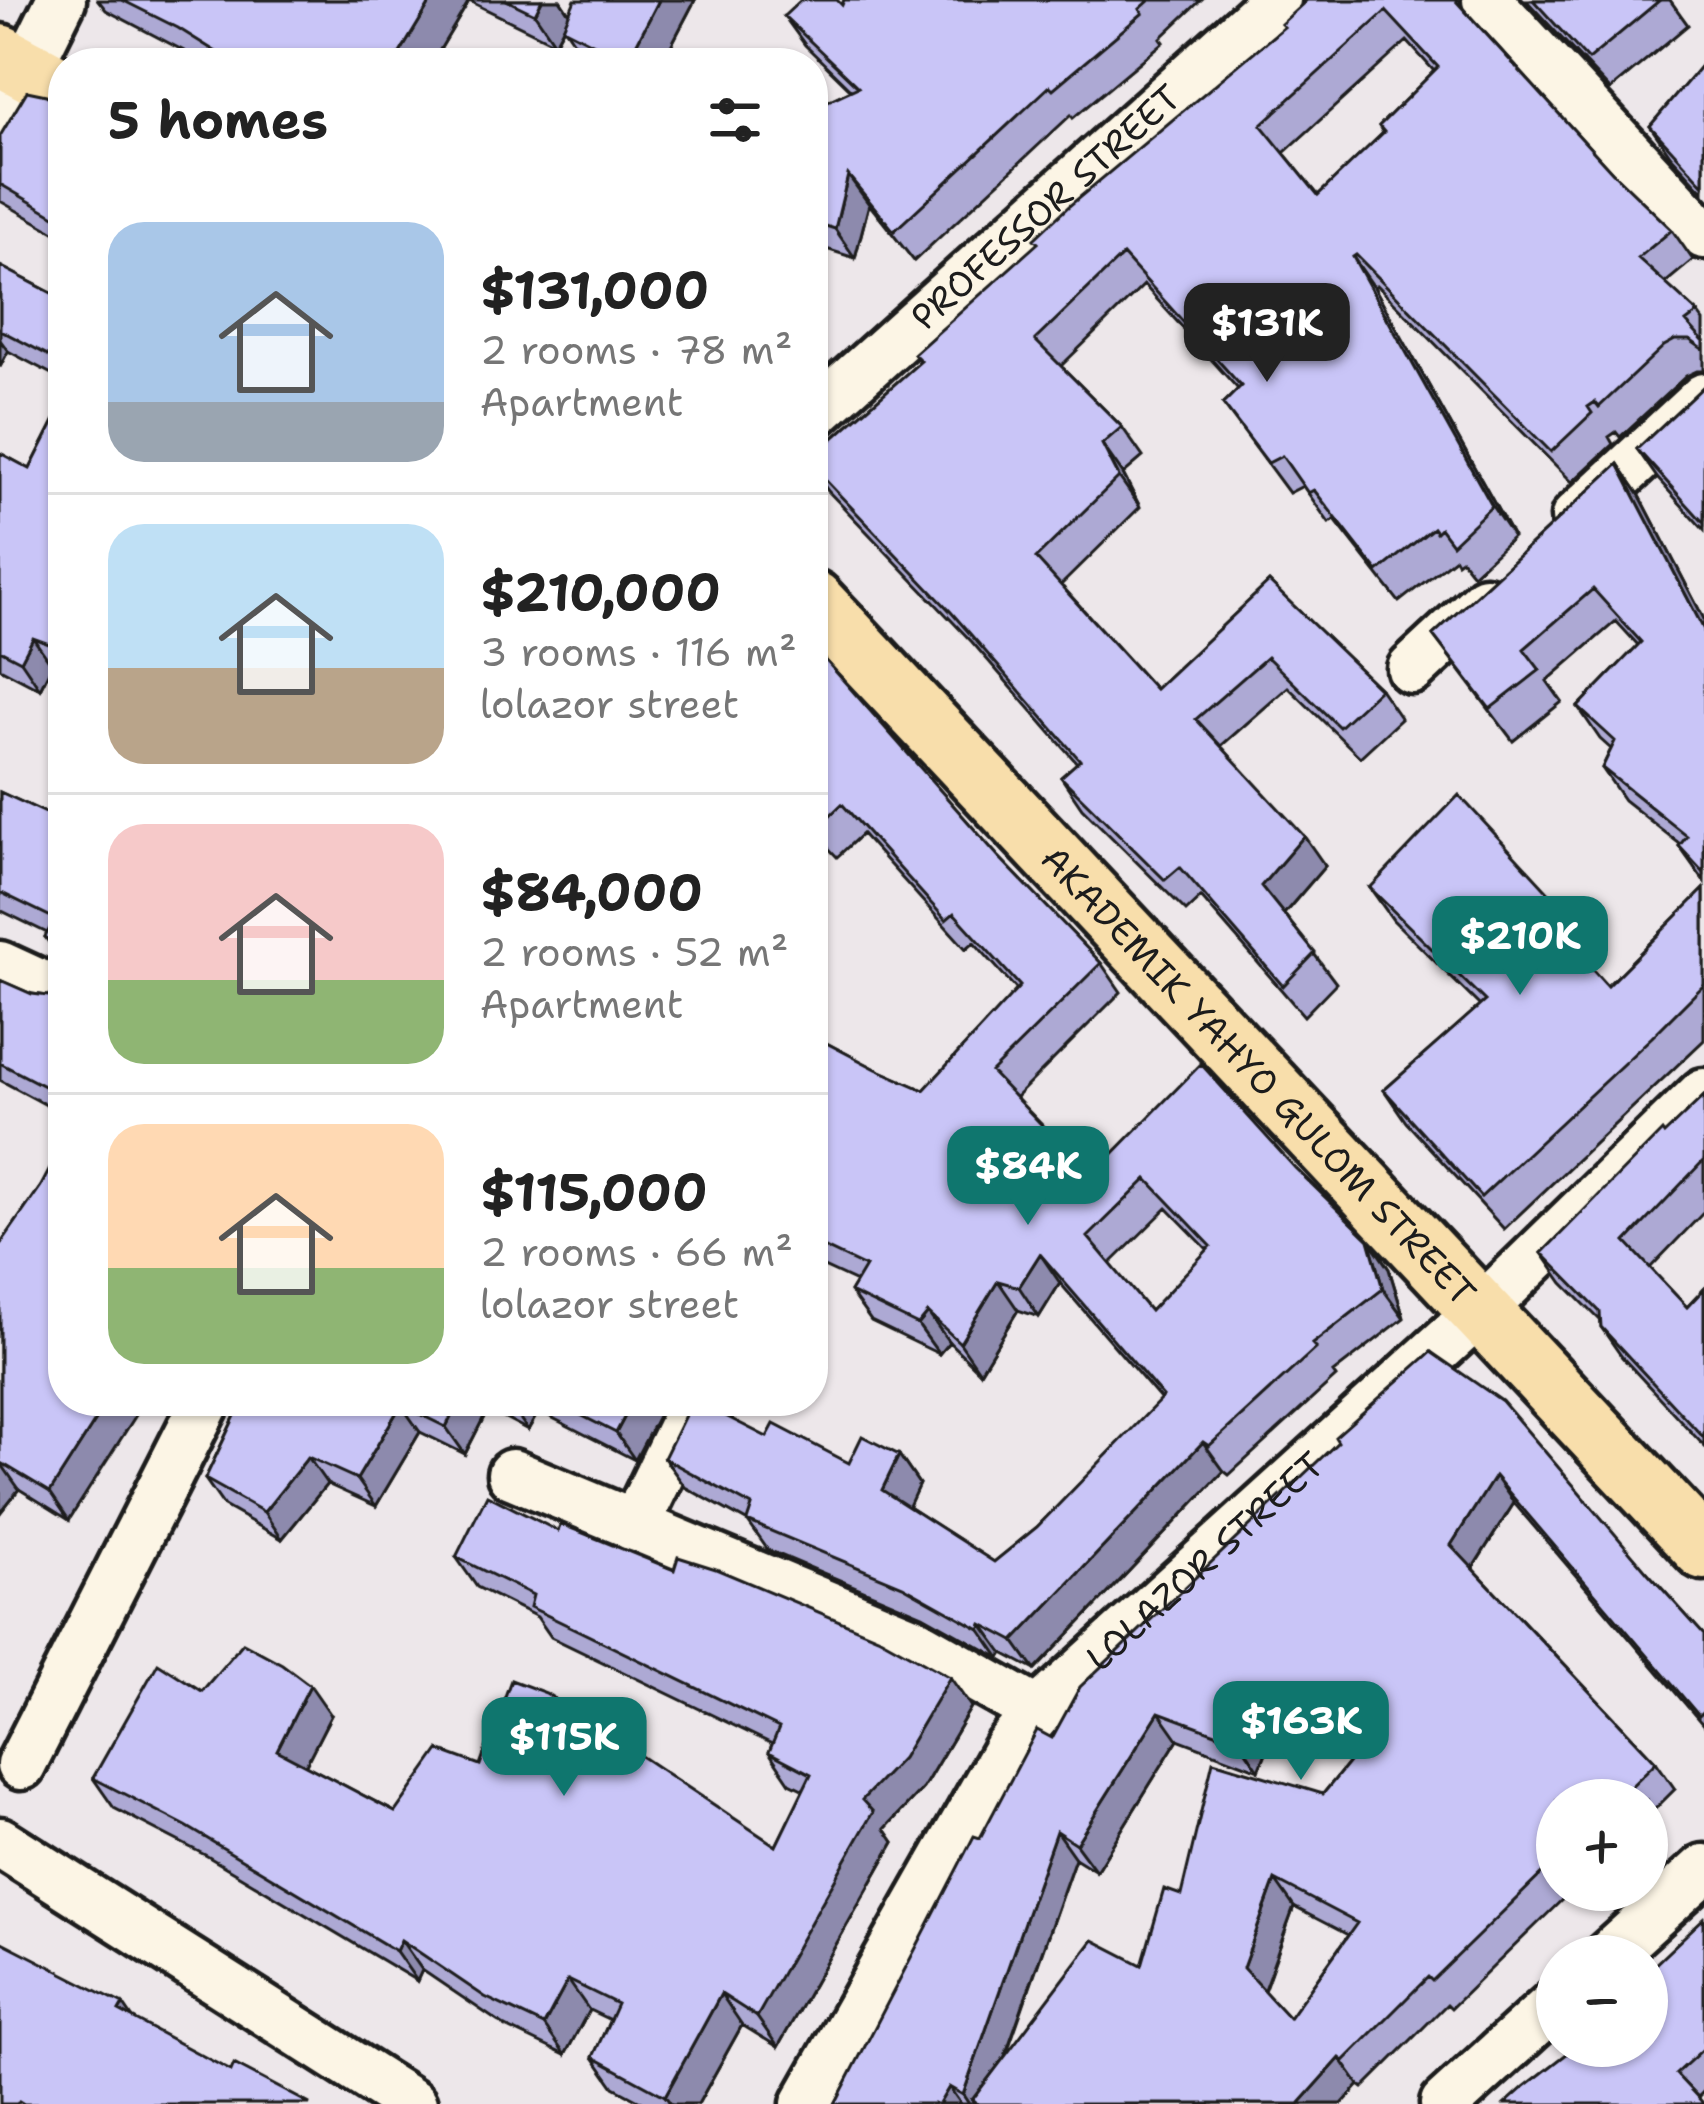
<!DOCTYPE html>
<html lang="en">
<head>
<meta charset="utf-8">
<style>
	:root { --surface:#fff; --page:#f6f6f6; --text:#222; --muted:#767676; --line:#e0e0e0; --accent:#0f766e }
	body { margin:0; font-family:"Shantell Sans",sans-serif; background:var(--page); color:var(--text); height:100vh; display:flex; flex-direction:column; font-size:45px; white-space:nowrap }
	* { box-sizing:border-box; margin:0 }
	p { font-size:39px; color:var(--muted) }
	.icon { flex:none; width:66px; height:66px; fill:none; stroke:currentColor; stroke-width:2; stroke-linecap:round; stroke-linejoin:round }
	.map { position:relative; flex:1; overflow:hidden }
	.details { position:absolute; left:48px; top:48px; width:780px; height:1368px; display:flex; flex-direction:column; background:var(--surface); border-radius:48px; box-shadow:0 3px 9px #0004 }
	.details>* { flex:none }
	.controls { position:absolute; left:1536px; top:1779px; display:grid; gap:24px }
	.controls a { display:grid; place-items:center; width:132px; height:132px; border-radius:50%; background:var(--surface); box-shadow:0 3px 9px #0004; font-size:60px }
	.price { position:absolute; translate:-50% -102px; padding:0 27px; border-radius:24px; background:var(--accent); color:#fff; font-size:39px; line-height:78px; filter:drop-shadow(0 3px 6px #0008) }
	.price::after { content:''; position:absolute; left:50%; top:72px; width:36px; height:27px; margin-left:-18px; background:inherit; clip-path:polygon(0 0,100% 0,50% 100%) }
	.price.active { background:#222; color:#fff }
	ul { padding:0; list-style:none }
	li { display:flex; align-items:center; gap:36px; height:300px; padding:0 60px }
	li+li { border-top:3px solid var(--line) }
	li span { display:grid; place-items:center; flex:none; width:336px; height:240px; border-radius:36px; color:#555 }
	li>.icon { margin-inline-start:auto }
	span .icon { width:144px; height:144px; fill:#fffc; stroke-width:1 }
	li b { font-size:51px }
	h2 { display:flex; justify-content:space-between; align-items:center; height:144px; padding:0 60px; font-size:51px }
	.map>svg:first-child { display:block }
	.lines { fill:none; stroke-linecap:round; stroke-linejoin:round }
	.minor-casing { stroke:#1c1c1c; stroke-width:57 }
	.major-casing { stroke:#1c1c1c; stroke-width:69 }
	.minor { stroke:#fcf5e5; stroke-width:48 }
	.major { stroke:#f8deab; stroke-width:60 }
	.wall { fill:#ada9d4; stroke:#1c1c1c; stroke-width:3; fill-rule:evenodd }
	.shaded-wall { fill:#8d8aad; stroke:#1c1c1c; stroke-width:3 }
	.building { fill:#c9c5f7; stroke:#1c1c1c; stroke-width:3; fill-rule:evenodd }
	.labels { text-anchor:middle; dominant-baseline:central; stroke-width:12; stroke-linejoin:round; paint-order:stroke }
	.street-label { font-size:36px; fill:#1c1c1c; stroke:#fcf5e5 }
</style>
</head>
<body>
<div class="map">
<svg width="1704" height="2104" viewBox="0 0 1704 2104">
	<rect width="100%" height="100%" fill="#ede7ea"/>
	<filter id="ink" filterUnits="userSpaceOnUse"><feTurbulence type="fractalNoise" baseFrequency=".00833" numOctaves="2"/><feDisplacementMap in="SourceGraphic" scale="24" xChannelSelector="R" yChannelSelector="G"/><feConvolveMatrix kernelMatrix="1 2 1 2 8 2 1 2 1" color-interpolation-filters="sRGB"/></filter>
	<g filter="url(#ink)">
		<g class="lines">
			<defs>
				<g id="minor">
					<path d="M1487,0L1704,234"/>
					<path d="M0,123L61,0"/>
					<path id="s1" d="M813,415L1276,0"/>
					<path d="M1576,517L1704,398"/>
					<path d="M1412,669L1485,601"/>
					<path d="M0,966L63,995"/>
					<path d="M512,1474L912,1641L1038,1712"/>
					<path d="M634,1527L695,1401"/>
					<path d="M21,1765L206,1401"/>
					<path d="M0,1842L412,2104"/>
					<path d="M1608,1956L1704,1869"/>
					<path id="s2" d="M806,2104L1008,1748L1038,1712L1481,1310L1704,1093"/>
					<path d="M1445,2104L1557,2002"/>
				</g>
				<g id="major">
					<path d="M0,55L63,89"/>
					<path id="s3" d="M813,601L1704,1549"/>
				</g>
			</defs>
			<use href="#minor" class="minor-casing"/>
			<use href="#major" class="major-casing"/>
			<use href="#minor" class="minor"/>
			<use href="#major" class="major"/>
		</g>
		<path class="wall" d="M98,0H560L569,13L695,0L662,63H441L586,59L564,27L555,43L469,1L432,63H207L106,10Z
			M844,0H1201L1161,38L1164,42L1073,118L1071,115L914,261L869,204L855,258L813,245V108L851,90L805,45L784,16L842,5Z
			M1307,0H1460V5L1612,172L1672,230L1693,260L1665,283L1698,313L1704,321V371H1697L1686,376L1620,437L1616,432L1609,437L1613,444L1572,482L1377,285L1374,287L1513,537L1473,574L1461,559L1457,562L1455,558L1399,602L1335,520L1329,523L1303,486L1289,493L1223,404L1238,389L1144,285L1061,366L1122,427L1143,457L1123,474L1140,507L1061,585L1155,689L1269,582L1380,689L1401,719L1360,757L1288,687L1221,746L1325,866L1284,914L1336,983L1304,1016L1201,897L1186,911L1082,808L1061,777L1077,763L972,642L828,491L813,469V456L920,362L914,354L1283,28ZM1407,41L1434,71L1379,126L1383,133L1318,195L1284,153Z
			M1526,0H1670L1688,25L1610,90Z
			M1704,62V192L1671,156L1650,126Z
			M63,106V237L0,201V136Z
			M0,266L63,299V380L8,351L0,367Z
			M1704,386V530L1658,479L1637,449Z
			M63,404V669L52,665L40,689L0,668V453L30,469Z
			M1618,464L1640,496L1704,619V881L1679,846L1680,844L1624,800L1602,768L1611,749L1600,739L1578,707L1638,645L1616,621L1547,681L1562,702L1513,741L1433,635Z
			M813,646L998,856L1101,963L1121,992L1015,1098L1091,1176L1295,1168L1369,1240L1389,1269L1404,1318L1333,1373L1336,1377L1229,1475L1224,1471L1035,1670L1003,1653L1000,1658L923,1615L768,1550L748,1522L685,1487L664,1458L767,1437L849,1463L899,1455L919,1484L908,1507L994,1562L1037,1527L1161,1400L1060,1283L1039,1317L1018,1310L980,1372L949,1342L939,1354L871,1321L850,1292L856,1282L813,1262V1036L876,1069L924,1090L1017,990L974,942L966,949L862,834L837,857L813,832ZM1167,1208L1208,1250L1150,1311L1110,1264Z
			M0,792L63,821V963L45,937L47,933L0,910Z
			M1370,888L1589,944L1579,955L1607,986L1704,889V1040L1504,1229L1406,1122L1384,1090L1480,1006L1393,920Z
			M0,980L32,994L48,996L63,988V1114L0,1080Z
			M1704,1096V1212L1650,1268L1687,1307L1704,1289V1446L1622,1357L1601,1327V1321L1563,1283L1542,1253Z
			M41,1186L69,1520L19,1489L0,1513V1245Z
			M1431,1352L1648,1573L1704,1635V1726L1514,1503L1473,1568L1656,1762L1675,1789L1647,1817V1800H1557V1890H1572L1451,2008L1447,2004L1363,2088L1359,2085L1342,2104H835L980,1838L1052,1738L1338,1442ZM1283,1710L1358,1751L1323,1794L1181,1895L1142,1965L1006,2055L1075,1858L1096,1871L1178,1739L1259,1770ZM1294,1907L1348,1935L1289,2018L1264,1991Z
			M242,1401H666L635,1460L539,1411L528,1430L488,1409L465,1454L420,1432L376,1506L327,1484L282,1539L224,1506L205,1479Z
			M558,1531L971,1707L923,1788L885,1829L894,1842L778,2047L742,2025L698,2104H646L614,2087L593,2057L610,2020L589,2010L565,2055L506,2027L422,1970L417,1981L207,1856L114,1808L93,1778L202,1691L331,1715L305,1765L395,1812L480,1765L776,1846L804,1790L790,1783L769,1752L772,1744L551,1637L537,1617L477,1587L456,1557Z
			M1704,1918V2091L1698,2097L1647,2046Z"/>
		<path class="shaded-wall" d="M432,0L469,1L432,63H394Z
			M542,0H560L570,15L555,43L535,14Z
			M659,0H695L662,63H633L629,58Z
			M848,175L869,204L855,258L835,229Z
			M1353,257L1374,287L1513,537L1492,506Z
			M0,340L8,351L0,367Z
			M1102,444L1123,474L1140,507L1119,477Z
			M1618,464L1640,496L1704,619V630Z
			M33,638L52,665L40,689L21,661Z
			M1304,836L1325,866L1282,916L1261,886Z
			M1567,912L1589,944L1576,958L1553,926Z
			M1369,1240L1389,1269L1404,1318L1383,1289Z
			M1040,1254L1060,1283L1039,1317L1019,1287Z
			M998,1281L1018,1310L980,1372L960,1343Z
			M928,1313L949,1342L939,1354L918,1325Z
			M108,1401H145L69,1520L50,1492Z
			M459,1401H482L488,1409L465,1454L446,1427Z
			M510,1401H531L539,1411L528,1430L509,1403Z
			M633,1401H666L635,1460L616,1433Z
			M401,1405L420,1432L376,1506L357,1479Z
			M1203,1442L1224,1471L1035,1670L1014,1641Z
			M899,1455L919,1484L903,1519L882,1490Z
			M308,1457L327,1484L282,1539L264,1512Z
			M0,1462L19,1489L0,1513Z
			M1495,1476L1514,1503L1470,1572L1451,1545Z
			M982,1624L1003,1653L1000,1658L980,1629Z
			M950,1677L971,1707L923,1788L885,1829L894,1842L778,2047L757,2017L862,1800Z
			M1264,1683L1283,1710L1259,1770L1240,1742Z
			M310,1685L331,1715L298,1780L277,1750Z
			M1159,1712L1178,1739L1096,1871L1076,1844Z
			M1056,1831L1075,1858L988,2104L972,2100L974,2104H969L963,2095Z
			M1275,1880L1294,1907L1262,1995L1243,1968Z
			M401,1940L422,1970L417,1981L396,1951Z
			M568,1980L589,2010L565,2055L544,2025Z
			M721,1994L742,2025L698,2104H671L665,2096Z
			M123,2004L142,2032L119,2011Z
			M1340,2058L1359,2085L1342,2104H1299Z
			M949,2087L961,2104H939Z"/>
		<path class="building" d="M122,0H432L394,63H234L178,28Z
			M506,0H542L535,14Z
			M575,0H659L629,58L647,57L656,63H442L622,58L563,28Z
			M801,0H837L842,5L844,0H1150L1140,9L1143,13L1053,89L1050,86L894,231L848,175L835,229L813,222V108L858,87L784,16Z
			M1307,0H1455L1612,172L1672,230L1638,258L1698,313L1686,322L1704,342V350L1690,340H1675L1664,346L1599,407L1595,402L1588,407L1592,413L1551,452L1356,255L1353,257L1492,506L1452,544L1440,528L1436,532L1433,528L1378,572L1314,490L1308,493L1282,456L1268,463L1223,404L1241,386L1123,255L1035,340L1122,427L1102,444L1119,477L1036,558L1155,689L1269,582L1380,689L1339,727L1267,657L1196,719L1304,836L1261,886L1315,953L1283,986L1180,867L1165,880L1061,777L1080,760L951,612L813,467V456L921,361L914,354L1038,243L1034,239L1069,206L1284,27L1281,24ZM1386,11L1438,67L1379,126L1384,132L1318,195L1261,125Z
			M1533,0H1660L1588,60Z
			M1704,62V185L1650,126Z
			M27,91L46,95L63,106V221L0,184V136Z
			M0,266L63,299V363L0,330Z
			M1704,386V523L1637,449Z
			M63,404V649L33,638L21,661L0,650V453L30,469Z
			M1618,464L1704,630V873L1679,846L1687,836L1602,768L1615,741L1578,707L1641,642L1593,589L1524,649L1540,670L1490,709L1433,635Z
			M813,646L998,856L1101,963L991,1072L1091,1176L1201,1064L1295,1168L1369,1240L1383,1289L1312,1344L1316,1348L1209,1446L1203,1442L1014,1641L982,1624L980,1629L903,1586L747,1521L752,1506L664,1458L692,1401H696L767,1437L774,1424L849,1463L862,1436L899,1455L882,1490L994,1562L1037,1527L1163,1397L1040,1254L1019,1287L998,1281L960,1343L928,1313L918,1325L850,1292L865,1267L813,1242V1036L876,1069L924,1090L1020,986L954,913L946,920L842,804L817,828L813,824ZM1147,1179L1211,1246L1150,1311L1088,1237Z
			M0,792L63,821V949L45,937L55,919L0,892Z
			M1459,795L1567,912L1553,926L1607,986L1704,889V985L1652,1037L1481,1197L1384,1090L1485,1001L1370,888Z
			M0,980L32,994L48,996L63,988V1096L0,1063Z
			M1704,1096V1160L1626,1242L1687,1307L1704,1289V1438L1601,1327L1600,1312L1542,1253L1662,1131L1664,1134Z
			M63,1144V1401H108L50,1492L0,1462V1245L41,1186Z
			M1431,1352L1502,1401L1648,1573L1704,1635V1711L1699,1716L1495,1476L1451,1545L1656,1762L1617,1800H1557V1859L1432,1981L1428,1977L1344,2061L1340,2058L1299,2104H978L972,2100L1093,1940L1142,1965L1164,1889L1181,1895L1213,1761L1323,1794L1368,1739L1264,1683L1240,1742L1159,1712L1076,1844L1056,1831L963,2095L949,2087L939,2104H835L974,1836L980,1838L1037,1730L1052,1738L1080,1687L1338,1442L1335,1437ZM1275,1880L1357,1923L1289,2018L1243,1968Z
			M242,1401H459L446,1427L401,1405L357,1479L308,1457L264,1512L205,1479Z
			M553,1401H633L616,1433Z
			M487,1495L558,1531L561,1524L674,1570L678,1557L716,1569L878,1637L950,1677L902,1758L862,1800L873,1812L757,2017L721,1994L665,2096L593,2057L617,2004L568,1980L544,2025L485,1997L401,1940L396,1951L186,1826L93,1778L158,1663L202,1691L243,1643L282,1664L310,1685L277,1750L395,1812L439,1750L480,1765L511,1680L546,1693L776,1846L811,1774L769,1752L779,1728L530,1607L533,1595L456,1557Z
			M1704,1918V2048L1676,2074L1704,2104H1505L1524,2087L1577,2046H1647V1972Z
			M0,1941L123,2004L119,2011L231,2071L234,2064L310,2104H24L19,2101L17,2104H0Z"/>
	</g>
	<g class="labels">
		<g class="street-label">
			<text stroke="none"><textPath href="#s1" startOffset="312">PROFESSOR STREET</textPath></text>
			<text stroke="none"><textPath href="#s3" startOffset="651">AKADEMIK YAHYO GULOM STREET</textPath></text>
			<text stroke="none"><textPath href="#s2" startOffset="681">LOLAZOR STREET</textPath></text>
		</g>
	</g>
</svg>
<div class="controls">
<a>+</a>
<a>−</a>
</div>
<b class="price active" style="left:1267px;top:385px">$131K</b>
<b class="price" style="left:1520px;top:998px">$210K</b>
<b class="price" style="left:1028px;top:1228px">$84K</b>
<b class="price" style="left:1301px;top:1783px">$163K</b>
<b class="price" style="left:564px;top:1799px">$115K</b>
<section class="details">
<h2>5 homes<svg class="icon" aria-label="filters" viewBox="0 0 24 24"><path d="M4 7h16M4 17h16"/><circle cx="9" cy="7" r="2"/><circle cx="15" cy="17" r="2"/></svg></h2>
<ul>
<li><span style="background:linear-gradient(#a9c7e8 75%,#9aa5b1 0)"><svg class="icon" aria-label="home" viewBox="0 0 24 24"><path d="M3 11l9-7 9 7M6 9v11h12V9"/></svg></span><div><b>$131,000</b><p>2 rooms · 78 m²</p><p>Apartment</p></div></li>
<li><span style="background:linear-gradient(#bfe0f5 60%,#b9a48a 0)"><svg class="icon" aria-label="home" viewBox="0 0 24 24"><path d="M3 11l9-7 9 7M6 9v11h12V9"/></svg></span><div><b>$210,000</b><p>3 rooms · 116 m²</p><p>lolazor street</p></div></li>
<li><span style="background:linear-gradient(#f6c9c9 65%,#8fb573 0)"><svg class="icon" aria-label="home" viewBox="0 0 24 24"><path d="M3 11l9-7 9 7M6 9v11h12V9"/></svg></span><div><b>$84,000</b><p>2 rooms · 52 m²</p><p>Apartment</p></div></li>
<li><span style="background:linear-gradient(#ffd9b3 60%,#8fb573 0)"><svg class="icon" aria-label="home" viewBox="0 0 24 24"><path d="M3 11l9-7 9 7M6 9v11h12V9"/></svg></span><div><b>$115,000</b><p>2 rooms · 66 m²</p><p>lolazor street</p></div></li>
</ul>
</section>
</div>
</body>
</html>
